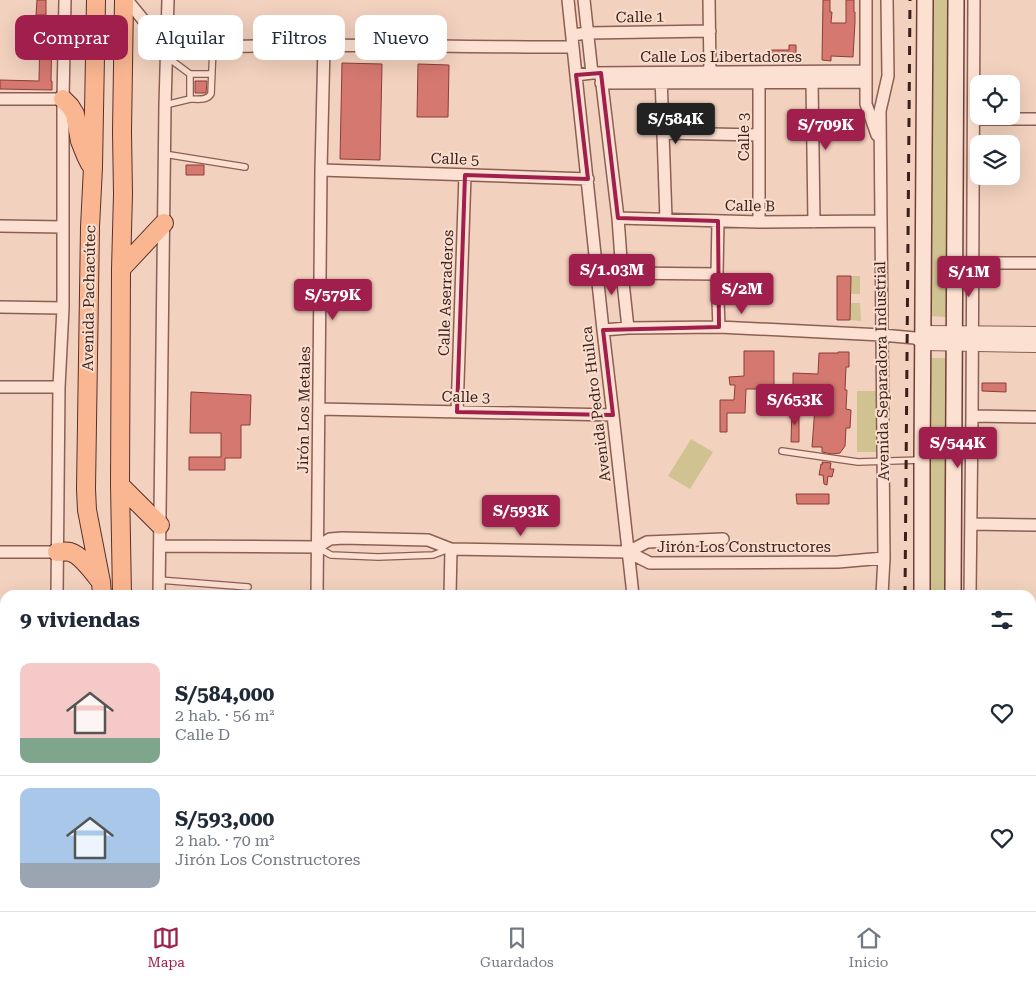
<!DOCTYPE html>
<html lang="es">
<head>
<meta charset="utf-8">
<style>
	:root { --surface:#fff; --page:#f2f2f3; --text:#1f2937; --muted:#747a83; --line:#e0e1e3; --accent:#a11f4c }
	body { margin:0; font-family:"Roboto Serif",serif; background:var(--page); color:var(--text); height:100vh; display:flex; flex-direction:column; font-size:19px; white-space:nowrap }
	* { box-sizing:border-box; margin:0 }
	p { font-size:16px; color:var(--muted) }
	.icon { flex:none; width:28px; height:28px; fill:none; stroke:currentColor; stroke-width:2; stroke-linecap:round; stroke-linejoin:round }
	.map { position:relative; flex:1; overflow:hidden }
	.side { position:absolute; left:0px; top:590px; width:1036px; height:321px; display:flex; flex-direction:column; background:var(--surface); border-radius:15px 15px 0 0; box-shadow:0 5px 20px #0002 }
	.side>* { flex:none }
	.guide { position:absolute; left:15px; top:15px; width:500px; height:45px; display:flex; gap:10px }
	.tools { position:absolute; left:970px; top:75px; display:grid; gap:10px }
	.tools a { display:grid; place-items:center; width:50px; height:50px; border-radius:10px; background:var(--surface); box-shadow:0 5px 20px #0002; font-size:25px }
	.price { position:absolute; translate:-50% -42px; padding:0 11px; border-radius:5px; background:var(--accent); color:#fff; font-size:16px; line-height:32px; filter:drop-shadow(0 1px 2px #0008) }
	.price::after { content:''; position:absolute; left:50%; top:30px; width:15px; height:11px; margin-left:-8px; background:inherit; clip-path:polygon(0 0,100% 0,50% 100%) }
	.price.active { background:#222; color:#fff }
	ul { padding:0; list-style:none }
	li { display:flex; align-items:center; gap:15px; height:125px; padding:0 20px }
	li+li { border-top:1px solid var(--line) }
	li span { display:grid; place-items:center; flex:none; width:140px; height:100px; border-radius:10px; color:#555 }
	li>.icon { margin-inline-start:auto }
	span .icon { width:60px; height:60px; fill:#fffc; stroke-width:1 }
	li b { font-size:21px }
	h2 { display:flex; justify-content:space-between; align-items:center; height:60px; padding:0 20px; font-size:21px }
	.pill { padding:0 18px; border-radius:10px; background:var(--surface); box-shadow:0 5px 20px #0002; font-size:18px; line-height:45px }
	.pill.active { background:var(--accent); color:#fff }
	.menu { display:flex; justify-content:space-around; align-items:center; height:70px; border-top:1px solid var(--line); background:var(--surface); font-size:14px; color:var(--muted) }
	.menu a { display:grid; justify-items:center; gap:2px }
	.menu .active { color:var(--accent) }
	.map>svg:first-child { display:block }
	.green { fill:#d1c391 }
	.building { fill:#d47870; stroke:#8d3d38 }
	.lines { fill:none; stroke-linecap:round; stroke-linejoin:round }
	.service-casing { stroke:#8c5f55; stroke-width:8 }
	.minor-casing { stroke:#8c5f55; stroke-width:14 }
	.tertiary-casing { stroke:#8c5f55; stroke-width:16 }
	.secondary-casing { stroke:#6d4138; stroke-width:18 }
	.primary-casing { stroke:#59302a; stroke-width:20 }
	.service { stroke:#fce1d2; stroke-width:5.5 }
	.minor { stroke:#fce1d2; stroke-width:11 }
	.tertiary { stroke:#fce1d2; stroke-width:14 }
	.secondary { stroke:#fce1d2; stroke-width:15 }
	.primary { stroke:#fab691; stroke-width:18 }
	.rail { stroke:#3a1f1b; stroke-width:3; stroke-dasharray:9 9; stroke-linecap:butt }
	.marked { fill:none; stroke:#a11f4c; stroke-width:4; stroke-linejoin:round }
	.labels { text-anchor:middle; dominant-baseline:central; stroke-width:4; stroke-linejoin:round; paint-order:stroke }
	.street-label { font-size:15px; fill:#3a1f1b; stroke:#f9dece }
</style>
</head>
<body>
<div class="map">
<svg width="1036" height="911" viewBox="0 0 1036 911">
	<rect width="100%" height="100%" fill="#f2d1be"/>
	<path class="green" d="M930,0H952L949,317L928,316Z
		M851,276H860V294H851Z
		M850,303H860L861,321L850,320Z
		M928,358H951L947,595H927Z
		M857,391H878V452H857Z
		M691,439L713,452L690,489L668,476Z
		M929,906H950V911H929Z"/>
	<path class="building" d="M37,0H46V15H36Z
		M823,0H830V12H832L831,23H846V0H854V12H855V22L853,57L831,56V61L822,60Z
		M40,28L52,29L51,81H52V90L0,89V80L39,81Z
		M789,45H796V60H768V50H789Z
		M342,63L382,64L380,160L340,159Z
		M418,64L449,65L448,117H417Z
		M195,81H207L206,93H195Z
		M843,115H852L851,125H841Z
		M186,165H204V175H186Z
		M837,276H851L850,320H837Z
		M744,351H774V389H746L745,413H727V432H720V400H734L735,385H730L729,377L744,376Z
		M838,352H849V367H846L845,390H847L846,409L851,410L850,428H846L845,446L840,453L832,454L822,452V447H812L815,407H807L806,390H793V373L818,374L819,353H838Z
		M982,383H1006V392L982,391Z
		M191,392L251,395L250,425H241V458H225V470H189V457H221V433H190Z
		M792,409H799V442H791Z
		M822,462L831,463L830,469H834L832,477L828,476L827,485L824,484L823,475H819L821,464H823Z
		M796,494H829V504H797Z"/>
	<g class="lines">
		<defs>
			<path id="service" d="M190,74H212
				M190,99C197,99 207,101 211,94L213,47
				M165,105L190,99V74L167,57
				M164,154L245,167
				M782,451L858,462L922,460
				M317,547L331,555L378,557L433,555L449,549
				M159,580L248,587"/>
			<path id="minor" d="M127,0L167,49C302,42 438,47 573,47
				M568,0L603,330L613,415L633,595
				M584,0L592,73
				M709,0L710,73
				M866,0V104L877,135
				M572,35L588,33L710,31
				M576,75L592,73L866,71
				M601,76L618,218L622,273L628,328
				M661,76L666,219
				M812,82L814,222
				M601,83L866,82
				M0,99H63
				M974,119H1036
				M663,133L759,135
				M321,170L588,179
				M618,218L759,222L881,221
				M718,221L717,274L719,327
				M759,222V82
				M0,226L63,227
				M973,263H1036
				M622,273L717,274
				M0,307L63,308
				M603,330L628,328L719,327L882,335L915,338L923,343
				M0,387H59
				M319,409L613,415
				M457,412L465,175
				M972,416L1036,417
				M971,524L1036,525
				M160,546L317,547L330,539L342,538L428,540L451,549L628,552L650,563L838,562L884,558
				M0,552H57
				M628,552L647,542L723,539
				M57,595L59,387L63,308V99L65,0
				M159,595L165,105L168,0
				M317,595L321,170L324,46
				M450,595L451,549
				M882,595L884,558L880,111L888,76L887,0
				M970,595L972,416L974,0
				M1031,667H1036
				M0,718H5
				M1031,736H1036
				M0,794H5
				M0,868H5
				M1031,885H1036
				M55,906L56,911
				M149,906V911
				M639,906V911
				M695,906L696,911
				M776,906L783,911
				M968,906L969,911
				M219,911V906
				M291,911V906
				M359,911V906
				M432,911V906
				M500,911V906
				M570,911L571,906"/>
			<path id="tertiary" d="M923,333L1036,334
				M923,343L1036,345
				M799,911L801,906
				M829,911L831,906"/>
			<path id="secondary" d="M922,595V460L925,0
				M953,595L956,0"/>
			<path id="primary" d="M96,0L93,167L90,227L86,489L87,510L101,582L102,595
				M63,99L70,106L75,114L80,141L86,156L90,164
				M121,269L164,223
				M120,485L160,525
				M57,552C61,552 66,551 70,552C81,555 93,572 100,581
				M122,595L120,485L121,269L123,194L122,132L124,0
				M106,911V906
				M125,911V906"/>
		</defs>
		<use href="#service" class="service-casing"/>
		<use href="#minor" class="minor-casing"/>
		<use href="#tertiary" class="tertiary-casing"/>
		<use href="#secondary" class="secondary-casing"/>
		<use href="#primary" class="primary-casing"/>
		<use href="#service" class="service"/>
		<use href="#minor" class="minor"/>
		<use href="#tertiary" class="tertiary"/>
		<use href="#secondary" class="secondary"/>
		<use href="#primary" class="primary"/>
		<path class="rail" d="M905,595L910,0
			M813,911L815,906"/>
	</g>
	<path class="marked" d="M601,73L618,218L718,221L719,327L603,330L613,415L457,412L465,175L588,179L576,75Z"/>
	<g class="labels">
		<g class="street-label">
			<text transform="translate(640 17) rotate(-1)">Calle 1</text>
			<text x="721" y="57">Calle Los Libertadores</text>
			<text transform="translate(744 137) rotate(-90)">Calle 3</text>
			<text transform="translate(455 159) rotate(2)">Calle 5</text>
			<text transform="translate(750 206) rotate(1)">Calle B</text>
			<text transform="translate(446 293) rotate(-88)">Calle Aserraderos</text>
			<text transform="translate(89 298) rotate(-89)">Avenida Pachacútec</text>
			<text transform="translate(882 371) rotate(-91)">Avenida Separadora Industrial</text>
			<text transform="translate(466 397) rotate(1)">Calle 3</text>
			<text transform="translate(596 404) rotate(-97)">Avenida Pedro Huilca</text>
			<text transform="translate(304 410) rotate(-89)">Jirón Los Metales</text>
			<text x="744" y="547">Jirón Los Constructores</text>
		</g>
	</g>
</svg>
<div class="tools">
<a><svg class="icon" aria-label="locate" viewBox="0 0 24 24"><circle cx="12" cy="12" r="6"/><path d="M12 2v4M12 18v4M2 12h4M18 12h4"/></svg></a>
<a><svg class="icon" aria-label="layers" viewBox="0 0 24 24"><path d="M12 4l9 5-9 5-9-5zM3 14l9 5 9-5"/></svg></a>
</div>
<b class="price active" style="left:676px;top:145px">S/584K</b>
<b class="price" style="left:826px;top:151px">S/709K</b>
<b class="price" style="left:612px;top:296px">S/1.03M</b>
<b class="price" style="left:969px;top:298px">S/1M</b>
<b class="price" style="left:742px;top:315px">S/2M</b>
<b class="price" style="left:333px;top:321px">S/579K</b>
<b class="price" style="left:795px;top:426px">S/653K</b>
<b class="price" style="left:958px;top:469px">S/544K</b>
<b class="price" style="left:521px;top:537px">S/593K</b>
<div class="guide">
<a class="pill active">Comprar</a>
<a class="pill">Alquilar</a>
<a class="pill">Filtros</a>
<a class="pill">Nuevo</a>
</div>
<section class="side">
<h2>9 viviendas<svg class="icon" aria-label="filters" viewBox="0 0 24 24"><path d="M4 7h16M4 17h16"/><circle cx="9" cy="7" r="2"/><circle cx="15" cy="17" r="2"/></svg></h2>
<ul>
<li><span style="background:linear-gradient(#f6c9c9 75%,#7fa58c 0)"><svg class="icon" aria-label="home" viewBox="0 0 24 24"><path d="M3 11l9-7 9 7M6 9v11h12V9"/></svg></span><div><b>S/584,000</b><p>2 hab. · 56 m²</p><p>Calle D</p></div><svg class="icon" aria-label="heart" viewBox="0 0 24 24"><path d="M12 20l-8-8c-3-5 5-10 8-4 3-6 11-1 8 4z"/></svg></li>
<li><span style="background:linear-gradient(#a9c7e8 75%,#9aa5b1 0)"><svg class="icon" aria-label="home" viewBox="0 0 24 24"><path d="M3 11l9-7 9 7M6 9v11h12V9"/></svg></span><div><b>S/593,000</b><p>2 hab. · 70 m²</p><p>Jirón Los Constructores</p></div><svg class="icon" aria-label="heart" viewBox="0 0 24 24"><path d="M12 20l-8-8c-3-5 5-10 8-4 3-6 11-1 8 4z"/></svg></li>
</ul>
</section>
</div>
<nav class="menu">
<a class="active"><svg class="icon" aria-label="map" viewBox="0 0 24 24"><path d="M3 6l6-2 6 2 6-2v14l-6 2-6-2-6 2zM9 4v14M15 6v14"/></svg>Mapa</a>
<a><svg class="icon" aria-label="saved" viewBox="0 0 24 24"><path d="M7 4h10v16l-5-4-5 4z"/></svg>Guardados</a>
<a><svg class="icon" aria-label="home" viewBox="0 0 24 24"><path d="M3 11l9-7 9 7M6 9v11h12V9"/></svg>Inicio</a>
</nav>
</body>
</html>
